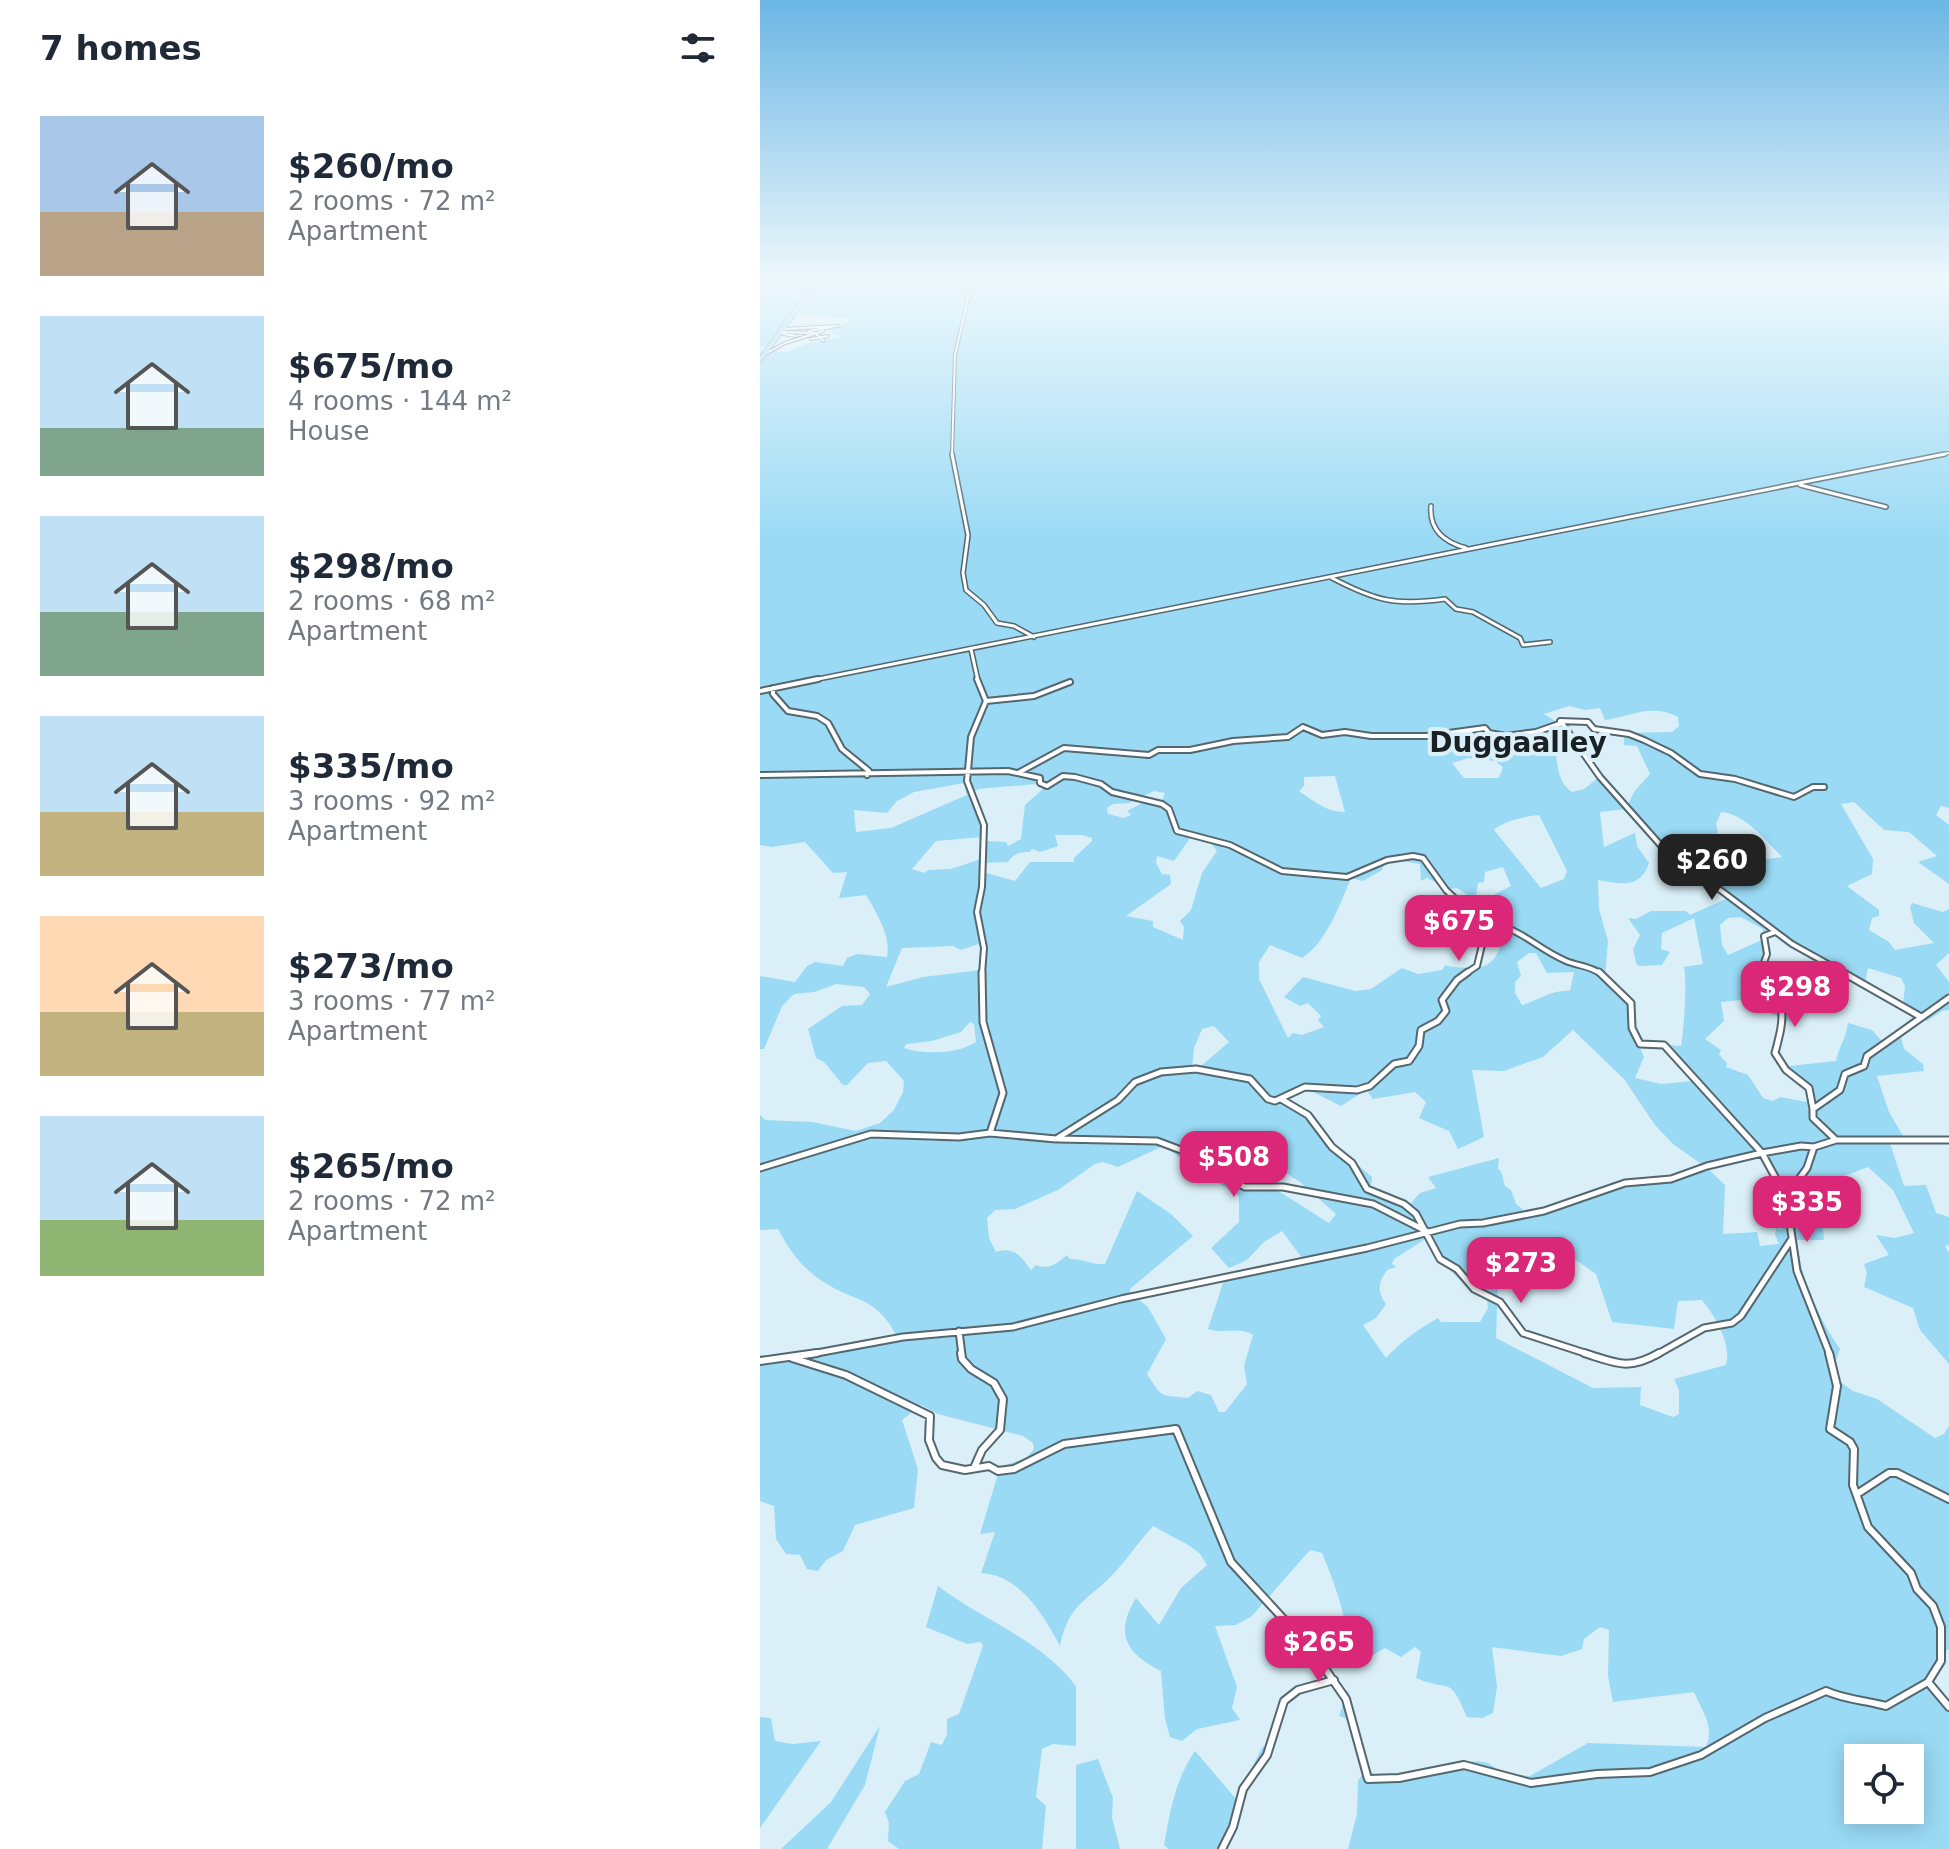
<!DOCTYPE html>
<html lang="en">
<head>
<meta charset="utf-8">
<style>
	:root { --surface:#fff; --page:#f2f2f3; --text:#1f2937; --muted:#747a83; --accent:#db2777 }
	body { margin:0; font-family:"DejaVu Sans",sans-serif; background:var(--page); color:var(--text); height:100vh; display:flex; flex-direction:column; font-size:30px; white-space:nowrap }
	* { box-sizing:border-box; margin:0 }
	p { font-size:26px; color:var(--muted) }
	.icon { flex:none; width:44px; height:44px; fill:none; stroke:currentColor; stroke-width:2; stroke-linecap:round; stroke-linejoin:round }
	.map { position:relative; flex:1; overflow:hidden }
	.details { display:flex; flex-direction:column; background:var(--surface); width:760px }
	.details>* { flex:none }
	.tools { position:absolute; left:1084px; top:1744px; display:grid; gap:16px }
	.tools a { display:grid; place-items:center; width:80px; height:80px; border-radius:0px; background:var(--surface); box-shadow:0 4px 20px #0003; font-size:40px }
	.price { position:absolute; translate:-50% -68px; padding:0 18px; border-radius:16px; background:var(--accent); color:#fff; font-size:26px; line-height:52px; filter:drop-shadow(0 2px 4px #0008) }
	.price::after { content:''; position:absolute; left:50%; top:48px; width:24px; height:18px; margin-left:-12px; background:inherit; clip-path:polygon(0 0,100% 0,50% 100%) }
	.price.active { background:#222; color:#fff }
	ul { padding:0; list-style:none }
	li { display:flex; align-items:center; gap:24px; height:200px; padding:0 40px }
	li span { display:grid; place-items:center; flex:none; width:224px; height:160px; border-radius:0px; color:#555 }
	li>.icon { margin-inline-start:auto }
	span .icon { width:96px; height:96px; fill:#fffc; stroke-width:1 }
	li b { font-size:34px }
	h2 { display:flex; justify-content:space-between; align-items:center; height:96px; padding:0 40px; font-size:34px }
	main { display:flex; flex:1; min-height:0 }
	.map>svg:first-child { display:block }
	.green { fill:#9adaf5; fill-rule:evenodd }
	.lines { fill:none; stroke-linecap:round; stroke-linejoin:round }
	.minor-far4-casing { stroke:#55676e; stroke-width:4 }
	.minor-far3-casing { stroke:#55676e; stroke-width:6 }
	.minor-far2-casing { stroke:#55676e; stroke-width:8 }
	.minor-far1-casing { stroke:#55676e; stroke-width:9 }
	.minor-casing { stroke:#55676e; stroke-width:10 }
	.highway-casing { stroke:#749aa9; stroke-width:6 }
	.minor-far4 { stroke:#fff; stroke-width:2 }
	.minor-far3 { stroke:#fff; stroke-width:3 }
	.minor-far2 { stroke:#fff; stroke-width:4 }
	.minor-far1 { stroke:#fff; stroke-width:5 }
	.minor { stroke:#fff; stroke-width:6 }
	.highway { stroke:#a5dbf1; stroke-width:4 }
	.labels { text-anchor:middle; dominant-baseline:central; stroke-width:8; stroke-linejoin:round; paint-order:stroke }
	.quarter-label { font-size:28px; font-weight:bold; fill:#192124; stroke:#daeff8 }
</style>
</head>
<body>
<main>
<section class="details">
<h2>7 homes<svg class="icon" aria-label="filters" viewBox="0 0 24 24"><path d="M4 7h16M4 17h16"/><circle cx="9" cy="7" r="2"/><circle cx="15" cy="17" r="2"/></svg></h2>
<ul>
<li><span style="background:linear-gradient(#a9c7e8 60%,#b9a48a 0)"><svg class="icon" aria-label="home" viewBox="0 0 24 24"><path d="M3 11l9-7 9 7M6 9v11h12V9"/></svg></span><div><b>$260/mo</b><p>2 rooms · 72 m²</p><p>Apartment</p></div></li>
<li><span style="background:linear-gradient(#bfe0f5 70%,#7fa58c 0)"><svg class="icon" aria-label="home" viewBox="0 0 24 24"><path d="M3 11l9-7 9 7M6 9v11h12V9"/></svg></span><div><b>$675/mo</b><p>4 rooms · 144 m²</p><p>House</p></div></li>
<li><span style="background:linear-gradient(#bfe0f5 60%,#7fa58c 0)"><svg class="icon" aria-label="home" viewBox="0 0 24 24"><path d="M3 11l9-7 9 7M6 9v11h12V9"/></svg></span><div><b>$298/mo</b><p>2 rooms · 68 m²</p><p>Apartment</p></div></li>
<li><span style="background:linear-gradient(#bfe0f5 60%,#c2b280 0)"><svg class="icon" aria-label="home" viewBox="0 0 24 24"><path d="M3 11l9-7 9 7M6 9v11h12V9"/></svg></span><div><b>$335/mo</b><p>3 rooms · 92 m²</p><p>Apartment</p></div></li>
<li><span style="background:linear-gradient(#ffd9b3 60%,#c2b280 0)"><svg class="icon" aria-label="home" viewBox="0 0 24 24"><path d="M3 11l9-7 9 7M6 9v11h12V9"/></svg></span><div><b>$273/mo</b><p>3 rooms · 77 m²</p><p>Apartment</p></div></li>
<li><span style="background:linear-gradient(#bfe0f5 65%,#8fb573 0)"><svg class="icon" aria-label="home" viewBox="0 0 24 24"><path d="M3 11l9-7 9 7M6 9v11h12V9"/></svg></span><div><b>$265/mo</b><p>2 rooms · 72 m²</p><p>Apartment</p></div></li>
</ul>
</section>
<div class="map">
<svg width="1189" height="1849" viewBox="0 0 1189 1849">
	<rect width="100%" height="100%" fill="#daeff8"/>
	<path class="green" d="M0,281H1189V808L1181,806L1176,815L1189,825V884L1158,862L1177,856L1149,832L1124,830L1094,802L1081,804L1113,859L1112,874L1087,886L1119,910V916L1112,918L1109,930L1129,942L1135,950L1174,943L1154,923L1150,907L1152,903L1183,912L1189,909V953L1176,965L1189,982V1010L1182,1011L1167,1021L1162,1018L1140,1033L1144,1049L1163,1064L1164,1071L1117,1076L1129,1112L1143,1136L1189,1139L1129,1140L1144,1186L1166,1185L1176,1213L1189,1217V1245L1185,1246L1189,1253V1364L1160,1330L1153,1308L1104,1287L1107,1273L1104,1264L1129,1255L1116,1235L1135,1238L1154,1233L1133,1190L1108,1167L1071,1181L1078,1193C1061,1208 1062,1218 1064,1240H1037C1040,1278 1058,1317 1080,1349L1075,1363L1076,1379L1093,1391L1117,1399L1175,1438L1184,1434L1189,1426V1650L1187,1649L1183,1666L1173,1679L1178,1692L1189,1702V1849H588L597,1814L598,1781L603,1773L588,1719L579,1716L588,1690C598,1719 601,1747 613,1776C642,1777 704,1755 728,1763C729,1763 737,1769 738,1770C747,1774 760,1775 770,1776L828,1743L946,1747C955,1727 942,1711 934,1692L853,1702L848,1676L849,1630L840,1627L824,1639L822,1649L801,1656L732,1647L737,1687L733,1713L722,1718L707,1717C689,1674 692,1693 656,1678L661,1652L655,1647L641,1657L625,1648L592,1667C589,1626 578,1591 562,1553L550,1550L492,1616L476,1625L455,1626L477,1687L472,1708L480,1720L437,1729L422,1741L410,1737L405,1719L401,1671C366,1653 354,1634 376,1598L399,1625L421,1588L447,1565L440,1554L430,1546L393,1526C380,1540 369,1557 356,1571C329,1601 309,1601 300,1646C283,1614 260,1575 221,1573L235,1532L220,1534L240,1467L266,1458L274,1449L273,1443L263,1436L178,1414L161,1405L142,1420L158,1469L154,1508L95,1525L83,1551L66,1560L58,1571L47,1569L40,1555L26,1554L16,1539L14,1506L0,1501V1355L26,1356L136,1335C115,1295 95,1303 62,1281C41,1267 30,1251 18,1229L0,1230V1115L5,1120L52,1122L96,1131L120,1123L134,1110L143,1092L144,1081L126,1061L108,1063L87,1085H83L64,1062L56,1058L48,1029L82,1006L102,1005L110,994L104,987L76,984L54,992L34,994L22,1006L4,1049H0V976L35,982L47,966L55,962L83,966L87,958L97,954L127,957C131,935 117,914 106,895L79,898L87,872L73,873L45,842L11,847L0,845V350L28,352L49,343L82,337L69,331L79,327L75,325L31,327L25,328L14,343L0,348ZM38,313L92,319L83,325L28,327ZM809,706L825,710L840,708L845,720C871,716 893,703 918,717L919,726L912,732L864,733V745L877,746L890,774L874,792L868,805L840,773H837L839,777L824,789L812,792C799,783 798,769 796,756L786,749L808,739L802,725L784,714ZM708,758L735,761L743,767L739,778H704L692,763ZM575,776L585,812C566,812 554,801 539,791L544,786V777ZM204,783L207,795L131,828L96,832L94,810L127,813L137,801L154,792ZM277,784L285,787L265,805L261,839L248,846L246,842L227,841L225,819L211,793L218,789ZM394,791L405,793L401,803H382L367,811L371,815L364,818L348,814L347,808L353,804L369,803ZM866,809L901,848L903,858L901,862L958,890L968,898L930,915L926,911H891L876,919L868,918L880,935L873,949L876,963L879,966L902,965L910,952L901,949L902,933L934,918L943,964L924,967C927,976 924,1033 921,1046L882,1043L874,1025L875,1006L845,976L848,941L839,909L838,880C862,884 880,889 889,863L877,846L875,833L844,847L840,812ZM961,812C986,814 1006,841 1022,857L992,861L982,852L959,858L945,836L958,833L956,824ZM779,815L807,871L804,879L781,888L734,830C741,822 766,816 779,815ZM295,835H322L332,838V841L314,858V862H270L255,881L223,872L224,863L248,862C254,853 260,852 270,852L272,849L280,852L298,846ZM222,837L221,859L191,869L168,870L164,873L152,869L176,841ZM430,838L450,842L457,851L442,873L431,910L420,921L424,927L423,940L393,927V921L366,916L411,884L410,875L402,874L396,863L397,856L414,861ZM636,860L660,864L661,881L667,878L688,889L697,888L712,898L716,895L718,883L724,882L725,872L743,867L751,886L735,894V900L751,904L752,910C739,932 746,969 711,968C702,967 693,968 685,965L682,970L658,974L642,968L611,989L595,991L543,977L524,997L540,1006L548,1003L561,1016L558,1020L564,1027L542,1035L533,1033L528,1038L499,979V962L510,945L542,958C567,942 580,904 591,878L603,881L622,870L625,862ZM981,917L1003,929L1002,940L968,955L962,945L960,925L968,918ZM1017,936L1154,1016L1123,1042L1112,1030L1088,1023C1086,1038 1079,1047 1076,1061L1020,1067L1048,1093L1047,1102L1020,1097L1013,1101L1003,1098L988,1075L966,1067L967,1063L959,1055L961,1050L945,1039L964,1021L961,1002L981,1000L1030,1022L1021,992L1004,972L1009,962L1005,940ZM222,943L225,960L221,970L163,977L126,987L142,948L193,946L201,950ZM769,953H776L787,973L814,972L810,991C794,989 778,1000 762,1005L755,993V982L761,976L757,962ZM1108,968L1141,978L1145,986L1143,1004L1139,1005L1105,984ZM210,1022L214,1024L216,1042C198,1054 165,1055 144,1048L146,1044L172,1041L201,1032ZM454,1026L469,1042L440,1067L432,1068L434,1048L442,1029ZM813,1030L864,1079L895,1125L913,1144L944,1166L912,1177L866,1181L767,1213L756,1204L751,1190L745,1186L741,1171L738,1169L739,1158L668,1177L676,1188L660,1193L649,1205L619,1194L611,1187L612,1177L577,1147L548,1111L524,1099L545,1088L581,1106L606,1090L613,1099L655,1092L666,1102L659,1118L689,1131L698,1149L724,1137L712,1070L744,1071L783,1057ZM901,1046L932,1081L901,1084L875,1078L884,1057L880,1048ZM403,1146L434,1167L427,1175L430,1179H440L464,1154L524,1172L540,1182L576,1214L569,1223L501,1180H455L479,1196V1222L451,1248L469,1268L487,1260L504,1242L522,1231L542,1258L369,1295L371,1288L433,1236L411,1214L377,1191L345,1264C332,1265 323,1259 310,1259L307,1255C296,1264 290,1270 276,1265L271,1270C261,1256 254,1246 236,1252L229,1238L227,1218L235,1210L255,1209L298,1190L335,1164L343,1162L358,1167ZM993,1156L1001,1157L1023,1194V1217L1020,1219L1023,1230L1016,1228L1015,1235L1019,1244L1000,1246L997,1232L963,1234L965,1185L947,1168ZM667,1238C681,1263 703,1286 727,1300L728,1308L720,1322H681L678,1318C656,1331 644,1339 626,1358L603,1325L616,1318L626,1304C617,1292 618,1282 627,1270L636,1267L632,1264L634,1259ZM765,1241L819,1262L836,1274L852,1322L914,1329L918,1301L942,1300C955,1316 972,1344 966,1365L914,1379L919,1390V1414L913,1417L880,1405L881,1387L833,1388L736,1338L738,1282L753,1245ZM464,1280L448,1329C462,1334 481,1327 493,1335L484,1366L487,1384L465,1412H459L451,1395L437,1391L428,1398C398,1395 403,1398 387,1374L406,1339L388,1307L378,1299ZM1098,1758H1150V1810H1098Z
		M178,1586C224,1621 280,1639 316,1686V1746L293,1744L282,1749L276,1797L286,1806L282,1849H139L128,1841L129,1823L125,1812L145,1781L159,1774L171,1742L182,1745L187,1734V1719L199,1714L223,1646L221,1642L207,1644L166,1627Z
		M0,1717L11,1718L15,1741L33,1744L61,1741L0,1828Z
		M120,1726L105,1785L67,1849H21L71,1802Z
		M503,1746L512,1751L489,1788L467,1849H409L404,1845C410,1812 415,1780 435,1751L476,1799Z
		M338,1759L353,1798L352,1817L360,1849H316V1765Z"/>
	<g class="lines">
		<defs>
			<path id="minor-far4" d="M24,281L47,290
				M24,329L78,326
				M49,331L72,327
				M22,332L55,333L64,341
				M23,334L36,336
				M51,339L68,336
				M7,353L25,343L63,331
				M192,456L195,355L212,281
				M1175,456L1189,453"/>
			<path id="minor-far3" d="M192,454L208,535L203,573L206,590L224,605L237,623L254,626L274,637
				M1040,485L1126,507
				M671,506C669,530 684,542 706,548
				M572,578C616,601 636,606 685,599L696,609L713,612L760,638L763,645L790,642
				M211,649L218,681
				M48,681L1185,454"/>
			<path id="minor-far2" d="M217,679L226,701L211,737L207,781L224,825L222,887L217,912L224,948L222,974
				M13,688V694L28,711L57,716L68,723L82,749L109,771L107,775
				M0,691L58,679
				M226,701L274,696L310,682
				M802,723L840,777L904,849L913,864L959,889L1032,944L1086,974
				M258,773L304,748L389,755L398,750H430L473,741L528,737L543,727L562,735L585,732L611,736H667L725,728L729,733L746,736L776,732L802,723L800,721L828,722L834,729L869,734L884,740L911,753L940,774L975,779L1034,797L1053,787H1064
				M0,775L248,771L280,778V783L287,786L303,776L315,777L341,784L352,792L402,804L409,809L417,831L470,845L522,871L587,877L627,860L653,856L663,858L686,890L726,928L717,966L705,974
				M722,922C762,927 772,946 806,961C818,966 831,966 841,974
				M1004,974L1001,971L1007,954L1004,936L1015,932"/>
			<path id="minor-far1" d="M839,972L871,1003L872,1028L880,1044L904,1045L1002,1153L1026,1197L1037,1271L1070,1355
				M1002,972C1027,1005 1025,1015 1015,1053L1026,1070L1049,1088L1053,1109
				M1082,972L1161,1017
				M521,1099L548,1115L572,1147L592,1163L607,1189L644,1204L656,1214L680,1259L697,1269L714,1289L740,1302L763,1333L831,1355
				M230,1133L296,1139L358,1100L375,1082L401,1072L436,1069L490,1079L508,1099L515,1101L545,1087L597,1090L610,1086L634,1064L649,1061L659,1046L661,1030L678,1021L686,1011L682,1000L697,980L708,972
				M298,1139L397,1141L445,1159L460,1174L485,1187H523L613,1204L666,1231
				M1076,1140L1053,1118V1109L1080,1090L1085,1074L1104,1066L1107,1056L1189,998
				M0,1168L111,1134L199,1137L230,1133L243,1093L223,1022L222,972
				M1026,1197L1047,1168L1054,1147
				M199,1331L202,1355
				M46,1355L143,1337L253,1327L361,1299L607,1248L700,1224L723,1223L784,1211L865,1183L911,1179L947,1166L1002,1153L1041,1146L1054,1147L1076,1140H1189
				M896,1355L944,1328L972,1323L981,1316L1031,1240"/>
			<path id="minor" d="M201,1353L202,1359L211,1369L234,1383L243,1399L240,1430L222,1450L214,1468
				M824,1353C856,1363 868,1371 899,1353
				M1069,1353L1077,1386L1070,1429L1090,1442L1094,1449L1093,1485L1108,1527L1151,1573L1157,1589L1173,1606L1181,1627V1661L1168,1682L1189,1707
				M32,1358L86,1375L170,1416L169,1440L176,1458L182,1465L205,1470L229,1466L238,1471L254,1469L304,1444L416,1429L471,1562L552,1650L586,1699L608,1779L639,1778L704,1765L771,1783L837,1774L890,1772L941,1755L1005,1718L1066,1691C1086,1700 1105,1700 1126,1706L1168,1682
				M0,1361L57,1353
				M1097,1494L1129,1473H1137L1189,1499
				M462,1849L473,1827L483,1789L507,1755L524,1701L538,1690L574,1680"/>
			<path id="highway" d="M0,360L57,281"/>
		</defs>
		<use href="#minor-far4" class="minor-far4-casing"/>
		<use href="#minor-far3" class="minor-far3-casing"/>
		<use href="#minor-far2" class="minor-far2-casing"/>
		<use href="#minor-far1" class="minor-far1-casing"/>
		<use href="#minor" class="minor-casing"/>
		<use href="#highway" class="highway-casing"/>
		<use href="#minor-far4" class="minor-far4"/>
		<use href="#minor-far3" class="minor-far3"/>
		<use href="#minor-far2" class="minor-far2"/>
		<use href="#minor-far1" class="minor-far1"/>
		<use href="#minor" class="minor"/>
		<use href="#highway" class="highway"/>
	</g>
	<linearGradient id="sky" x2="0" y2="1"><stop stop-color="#6bb6e5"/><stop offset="0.52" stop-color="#eef8fc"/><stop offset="1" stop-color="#eef8fc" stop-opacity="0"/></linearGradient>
	<rect width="1189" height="540" fill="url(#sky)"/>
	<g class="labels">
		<g class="quarter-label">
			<text x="758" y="742">Duggaalley</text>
		</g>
	</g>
</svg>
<div class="tools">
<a><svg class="icon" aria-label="locate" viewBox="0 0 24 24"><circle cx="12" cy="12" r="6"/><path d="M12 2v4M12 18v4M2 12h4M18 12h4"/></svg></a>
</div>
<b class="price active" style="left:952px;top:902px">$260</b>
<b class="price" style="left:699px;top:963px">$675</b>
<b class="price" style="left:1035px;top:1029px">$298</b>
<b class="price" style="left:474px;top:1199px">$508</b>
<b class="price" style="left:1047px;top:1244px">$335</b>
<b class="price" style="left:761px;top:1305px">$273</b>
<b class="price" style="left:559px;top:1684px">$265</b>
</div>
</main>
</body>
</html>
